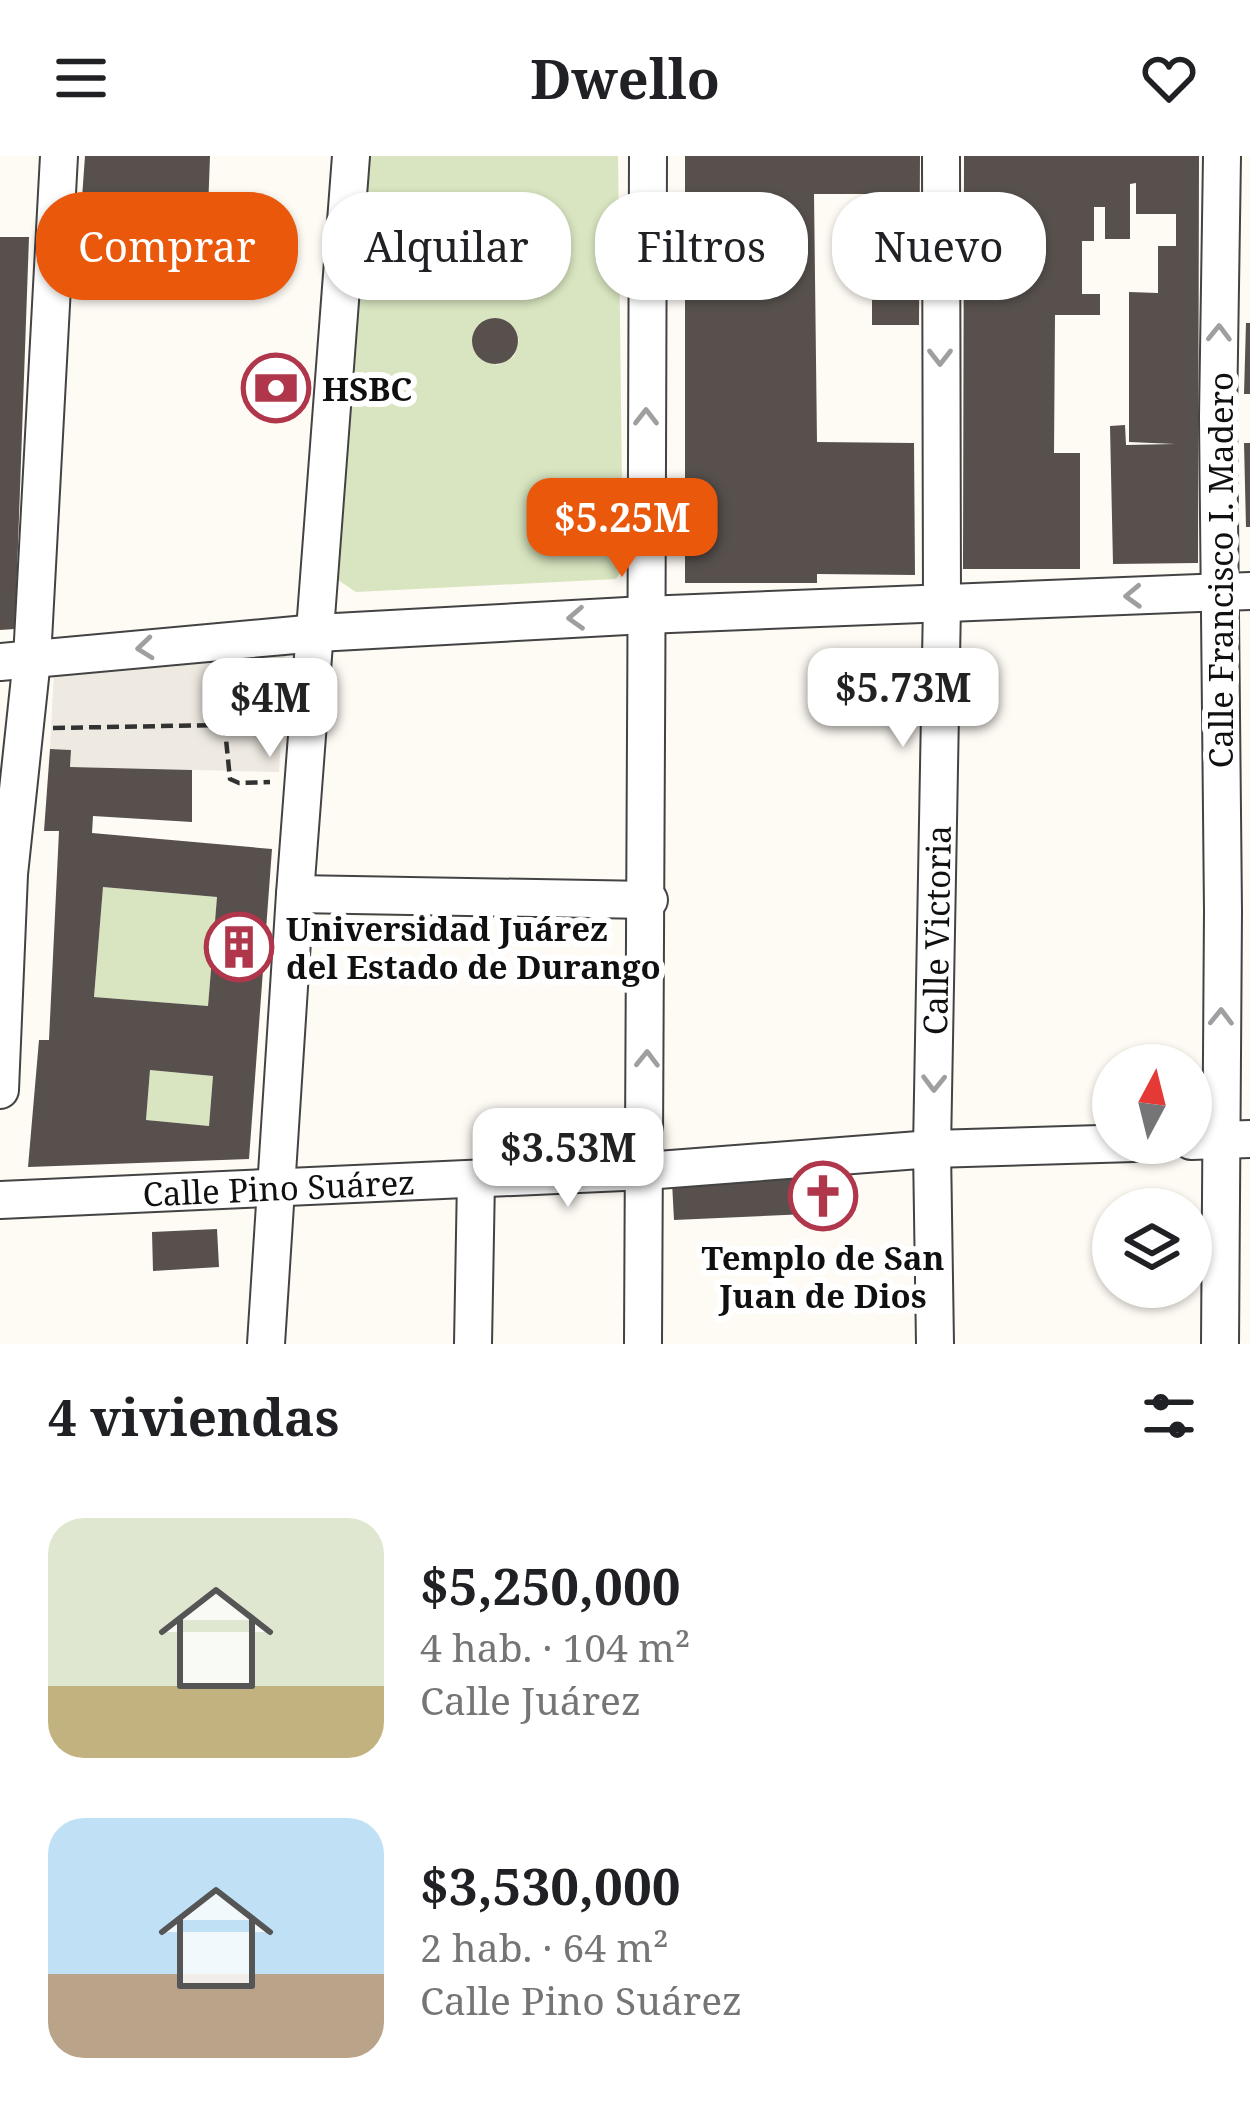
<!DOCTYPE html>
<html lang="es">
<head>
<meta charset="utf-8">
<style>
	:root { --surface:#fff; --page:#f6f6f6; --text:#202124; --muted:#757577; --accent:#ea580c }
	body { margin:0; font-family:"Noto Serif",serif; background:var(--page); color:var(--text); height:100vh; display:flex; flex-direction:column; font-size:45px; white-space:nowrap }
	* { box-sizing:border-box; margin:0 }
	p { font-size:39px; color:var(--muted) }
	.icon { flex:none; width:66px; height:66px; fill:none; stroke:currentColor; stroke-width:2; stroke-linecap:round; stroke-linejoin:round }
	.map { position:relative; height:1188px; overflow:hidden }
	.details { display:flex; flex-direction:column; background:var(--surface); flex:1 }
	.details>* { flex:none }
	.guide { position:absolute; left:36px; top:36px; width:1179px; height:108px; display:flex; gap:24px }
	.needle { width:78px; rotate:7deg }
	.fabs { position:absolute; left:1092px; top:888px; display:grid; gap:24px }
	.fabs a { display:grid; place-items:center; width:120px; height:120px; border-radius:50%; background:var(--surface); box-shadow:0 3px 9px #0004; font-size:60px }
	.price { position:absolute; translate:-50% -102px; padding:0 27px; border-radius:24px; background:#fff; color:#222; font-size:39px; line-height:78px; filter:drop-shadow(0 3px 6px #0008) }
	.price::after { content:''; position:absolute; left:50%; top:72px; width:36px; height:27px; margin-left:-18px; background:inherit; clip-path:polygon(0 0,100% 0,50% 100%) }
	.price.active { background:var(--accent); color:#fff }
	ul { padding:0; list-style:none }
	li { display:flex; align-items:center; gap:36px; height:300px; padding:0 48px }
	li span { display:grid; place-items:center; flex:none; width:336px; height:240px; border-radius:36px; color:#555 }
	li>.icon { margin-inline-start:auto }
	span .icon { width:144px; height:144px; fill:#fffc; stroke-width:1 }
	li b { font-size:51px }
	h2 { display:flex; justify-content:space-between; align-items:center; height:144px; padding:0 48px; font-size:51px }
	.chip { padding:0 42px; border-radius:48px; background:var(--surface); box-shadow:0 3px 9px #0004; font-size:42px; line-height:108px }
	.chip.active { background:var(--accent); color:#fff }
	header { display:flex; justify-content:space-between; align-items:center; height:156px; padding:0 48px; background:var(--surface); font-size:54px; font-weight:700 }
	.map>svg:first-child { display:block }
	.green { fill:#d8e5c0; fill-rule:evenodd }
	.plaza { fill:#eeeae2 }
	.building { fill:#57504d; fill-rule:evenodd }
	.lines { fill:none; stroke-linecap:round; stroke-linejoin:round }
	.minor-casing { stroke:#434343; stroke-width:40 }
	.path { stroke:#323232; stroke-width:4.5; stroke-dasharray:12 6; stroke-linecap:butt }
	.minor { stroke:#fff; stroke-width:36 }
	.oneway { stroke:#9f9f9f }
	.labels { text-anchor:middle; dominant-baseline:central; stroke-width:12; stroke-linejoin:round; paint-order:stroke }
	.poi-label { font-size:33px; font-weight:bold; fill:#101010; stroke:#fff; text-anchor:start }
	.street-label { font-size:33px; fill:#101010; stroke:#fff }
</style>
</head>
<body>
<header><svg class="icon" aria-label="menu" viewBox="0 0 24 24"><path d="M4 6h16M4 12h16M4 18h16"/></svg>Dwello<svg class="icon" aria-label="heart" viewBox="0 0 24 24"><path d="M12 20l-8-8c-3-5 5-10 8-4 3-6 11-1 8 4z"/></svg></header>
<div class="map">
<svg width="1250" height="1188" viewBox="0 0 1250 1188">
	<rect width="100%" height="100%" fill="#fefaf4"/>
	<path class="green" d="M366,0H618L623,412L616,423L356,436L338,424ZM494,162L510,168L519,184L514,200L498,209L480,203L472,187L477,170Z
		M103,731L217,741L208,850L94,841Z
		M150,914L213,920L209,970L146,964Z"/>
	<path class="plaza" d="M286,499L279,616L70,611L71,594L50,593L54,515Z"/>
	<path class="building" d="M85,0H210L207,81L111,83L106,131L76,126Z
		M685,0H920L919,169H872V144H896L897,126H875V38H814L817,286L914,287L915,419L817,418V427H685Z
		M964,0H1199L1198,407L1113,408L1110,270L1125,269L1126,289L1175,288L1129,286V136L1158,137V90H1176V58H1136V27L1130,28V83H1105V51H1094V85H1082V138H1100V159H1055L1054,297H1080V413H963Z
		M0,81H29L15,473L0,474Z
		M472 185a23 23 0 1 1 46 0a23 23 0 1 1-46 0Z
		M1246,167H1250V238H1244Z
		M1244,287H1250V371H1246Z
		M50,593L71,594L70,611L192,614V666L93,660L92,677L272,693L249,1003L28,1011L39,884H49L59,675H44ZM103,731L217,741L208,850L94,841ZM150,914L213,920L209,970L146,964Z
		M828,1019L830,1057L674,1064L672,1026Z
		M217,1073L219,1111L153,1115L152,1076Z"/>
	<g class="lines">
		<defs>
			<g id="minor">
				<path d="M0,506L317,477L645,459L1250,435"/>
				<path d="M295,738L649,744"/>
				<path d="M0,934L9,718L32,503L59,0"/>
				<path d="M1191,985L1250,983"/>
				<path id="s1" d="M0,1044L645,1015L932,993L1134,987"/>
				<path d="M266,1188L295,738L351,0"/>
				<path d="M473,1188L476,1023"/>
				<path d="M643,1188C648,792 645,396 648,0"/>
				<path id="s2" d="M935,1188L932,993L942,448L941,0"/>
				<path d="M1220,1188L1223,755L1218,261L1222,0"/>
			</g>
		</defs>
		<use href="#minor" class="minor-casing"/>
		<path class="path" d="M219,514L230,623L239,627L270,626
			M53,572L276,568"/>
		<use href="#minor" class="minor"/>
	</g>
	<defs><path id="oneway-chevron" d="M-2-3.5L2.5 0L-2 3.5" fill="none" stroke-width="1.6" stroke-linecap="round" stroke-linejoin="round" transform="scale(3)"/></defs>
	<g class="oneway">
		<use href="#oneway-chevron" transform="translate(1219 177) rotate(-89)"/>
		<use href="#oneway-chevron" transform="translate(940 201) rotate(90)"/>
		<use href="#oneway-chevron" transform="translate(646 261) rotate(-90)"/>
		<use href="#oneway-chevron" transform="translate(1133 440) rotate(178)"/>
		<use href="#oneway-chevron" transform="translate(576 462) rotate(177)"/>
		<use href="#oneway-chevron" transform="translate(145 492) rotate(174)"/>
		<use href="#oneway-chevron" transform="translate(1221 861) rotate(-89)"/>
		<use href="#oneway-chevron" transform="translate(647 903) rotate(-89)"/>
		<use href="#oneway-chevron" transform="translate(934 927) rotate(91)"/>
	</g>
	<defs>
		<symbol id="bank-ring" viewBox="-11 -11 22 22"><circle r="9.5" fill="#fff" stroke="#b0374b" stroke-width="1.5"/><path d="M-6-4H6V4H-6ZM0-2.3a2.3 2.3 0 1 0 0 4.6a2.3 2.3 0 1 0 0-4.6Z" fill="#b0374b"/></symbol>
		<symbol id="building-ring" viewBox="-11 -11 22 22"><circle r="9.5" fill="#fff" stroke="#b0374b" stroke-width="1.5"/><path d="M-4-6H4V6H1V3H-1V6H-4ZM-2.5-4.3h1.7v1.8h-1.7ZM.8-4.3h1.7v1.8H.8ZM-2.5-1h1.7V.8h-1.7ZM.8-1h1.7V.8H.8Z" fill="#b0374b"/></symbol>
		<symbol id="church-ring" viewBox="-11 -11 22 22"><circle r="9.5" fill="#fff" stroke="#b0374b" stroke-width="1.5"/><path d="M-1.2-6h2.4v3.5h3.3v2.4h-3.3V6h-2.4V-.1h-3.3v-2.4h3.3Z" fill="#b0374b"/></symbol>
	</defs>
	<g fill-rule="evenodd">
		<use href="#bank-ring" x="238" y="194" width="76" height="76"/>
		<use href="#building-ring" x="201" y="753" width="76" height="76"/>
		<use href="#church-ring" x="785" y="1002" width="76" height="76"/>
	</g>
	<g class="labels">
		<g class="poi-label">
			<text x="322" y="232">HSBC</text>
			<text x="286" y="772">Universidad Juárez<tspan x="286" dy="38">del Estado de Durango</tspan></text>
			<text x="823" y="1101" text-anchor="middle">Templo de San<tspan x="823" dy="38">Juan de Dios</tspan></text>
		</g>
		<g class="street-label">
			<text transform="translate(1220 414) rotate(-90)">Calle Francisco I. Madero</text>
			<text stroke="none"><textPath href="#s2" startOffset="414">Calle Victoria</textPath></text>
			<text stroke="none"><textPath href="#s1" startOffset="279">Calle Pino Suárez</textPath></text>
		</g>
	</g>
</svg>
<div class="fabs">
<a><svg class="needle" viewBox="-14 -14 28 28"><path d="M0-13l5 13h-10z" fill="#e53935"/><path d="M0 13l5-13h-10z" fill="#757577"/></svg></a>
<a><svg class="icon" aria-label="layers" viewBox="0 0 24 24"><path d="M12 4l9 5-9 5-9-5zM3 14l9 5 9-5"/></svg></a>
</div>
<b class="price active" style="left:622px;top:424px">$5.25M</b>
<b class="price" style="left:903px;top:594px">$5.73M</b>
<b class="price" style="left:270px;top:604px">$4M</b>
<b class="price" style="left:568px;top:1054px">$3.53M</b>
<div class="guide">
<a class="chip active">Comprar</a>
<a class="chip">Alquilar</a>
<a class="chip">Filtros</a>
<a class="chip">Nuevo</a>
</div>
</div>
<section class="details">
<h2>4 viviendas<svg class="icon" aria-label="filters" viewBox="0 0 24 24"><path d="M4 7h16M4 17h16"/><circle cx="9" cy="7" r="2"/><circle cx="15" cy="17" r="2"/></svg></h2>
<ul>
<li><span style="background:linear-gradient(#dfe7d0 70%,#c2b280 0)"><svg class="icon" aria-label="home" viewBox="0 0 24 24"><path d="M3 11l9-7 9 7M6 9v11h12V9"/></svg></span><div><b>$5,250,000</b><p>4 hab. · 104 m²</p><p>Calle Juárez</p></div></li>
<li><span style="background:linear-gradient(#bfe0f5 65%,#b9a48a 0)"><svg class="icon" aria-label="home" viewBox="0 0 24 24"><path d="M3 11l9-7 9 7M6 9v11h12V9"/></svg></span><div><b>$3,530,000</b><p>2 hab. · 64 m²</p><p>Calle Pino Suárez</p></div></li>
</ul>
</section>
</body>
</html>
